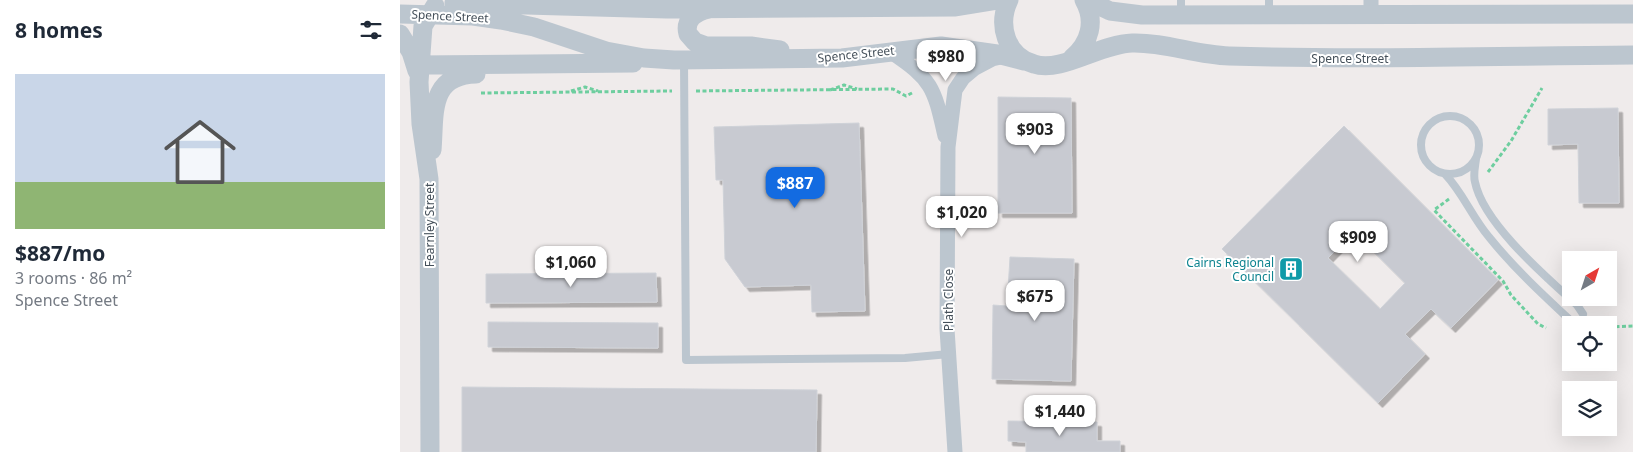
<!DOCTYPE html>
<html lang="en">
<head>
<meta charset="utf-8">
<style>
	:root { --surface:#fff; --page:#f2f2f3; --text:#1f2937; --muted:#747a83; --accent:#136be1 }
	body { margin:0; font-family:"Noto Sans",sans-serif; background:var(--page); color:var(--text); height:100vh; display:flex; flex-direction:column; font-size:19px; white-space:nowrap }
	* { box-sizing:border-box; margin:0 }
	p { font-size:16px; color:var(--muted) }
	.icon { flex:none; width:28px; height:28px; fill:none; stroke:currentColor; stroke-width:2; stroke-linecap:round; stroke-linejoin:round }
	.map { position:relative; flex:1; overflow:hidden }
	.sheet { display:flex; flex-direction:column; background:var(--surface); width:400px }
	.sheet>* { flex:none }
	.needle { width:32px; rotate:39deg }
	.buttons { position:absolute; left:1162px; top:251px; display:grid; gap:10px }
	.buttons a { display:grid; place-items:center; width:55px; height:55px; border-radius:0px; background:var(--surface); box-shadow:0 5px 20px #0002; font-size:25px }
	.price { position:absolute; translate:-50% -42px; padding:0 11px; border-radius:10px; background:#fff; color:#222; font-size:16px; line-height:32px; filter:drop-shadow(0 1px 2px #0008) }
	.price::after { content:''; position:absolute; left:50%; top:30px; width:15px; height:11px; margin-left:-8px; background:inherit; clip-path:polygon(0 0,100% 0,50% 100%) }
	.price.current { background:var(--accent); color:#fff }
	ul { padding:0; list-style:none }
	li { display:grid; align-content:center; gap:10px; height:265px; padding:0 15px }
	li span { display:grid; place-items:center; height:155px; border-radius:0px; color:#555 }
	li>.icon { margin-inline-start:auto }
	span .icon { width:90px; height:90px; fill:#fffc; stroke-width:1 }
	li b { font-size:21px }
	h2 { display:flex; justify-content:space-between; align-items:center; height:60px; padding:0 15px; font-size:21px }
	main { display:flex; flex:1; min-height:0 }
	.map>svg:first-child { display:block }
	.building { fill:#c8cad1; stroke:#cfd2d8; fill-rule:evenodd; filter:url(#shadow) }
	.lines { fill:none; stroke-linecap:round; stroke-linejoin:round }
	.path { stroke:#6ece9f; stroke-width:3; stroke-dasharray:4 2.5; stroke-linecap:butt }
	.service { stroke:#bcc6cf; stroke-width:8 }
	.minor { stroke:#bcc6cf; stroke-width:15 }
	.tertiary { stroke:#bcc6cf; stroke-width:19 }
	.labels { text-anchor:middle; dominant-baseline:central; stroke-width:4; stroke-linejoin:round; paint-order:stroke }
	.street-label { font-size:12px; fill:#444f59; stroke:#fff }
	.culture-label { font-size:12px; fill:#0d838f; stroke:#fff; text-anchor:end }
</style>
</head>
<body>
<main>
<section class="sheet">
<h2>8 homes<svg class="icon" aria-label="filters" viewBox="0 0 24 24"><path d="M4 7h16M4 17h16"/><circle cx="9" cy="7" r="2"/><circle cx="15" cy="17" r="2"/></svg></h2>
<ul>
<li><span style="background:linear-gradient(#c9d6e8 70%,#8fb573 0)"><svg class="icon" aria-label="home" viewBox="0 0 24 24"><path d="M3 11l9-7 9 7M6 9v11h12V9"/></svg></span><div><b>$887/mo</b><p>3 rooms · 86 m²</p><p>Spence Street</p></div></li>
</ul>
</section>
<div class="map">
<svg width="1233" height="452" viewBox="0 0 1233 452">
	<defs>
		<filter id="shadow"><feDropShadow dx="4.5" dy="4.5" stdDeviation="0" flood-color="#0004"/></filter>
	</defs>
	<rect width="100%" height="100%" fill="#efebeb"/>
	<path class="building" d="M598,97L671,98L672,213H598Z
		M1218,108L1219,203H1179L1178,144L1148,145V109Z
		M459,123L465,311L412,312L411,285L345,287L325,259L323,180H316L314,127Z
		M944,126L1098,280L1051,328L1031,309L1005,334L1025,354L978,403L822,249ZM954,232L1005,283L980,309L928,258Z
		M610,257L674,259L671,381L592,379L593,305L607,306Z
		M256,273L257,302L86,303V274Z
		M88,322L258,323V348L88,347Z
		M62,387L417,390L416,452H62Z
		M608,421L697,422V441H720V452H626V442L608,441Z"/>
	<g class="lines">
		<path class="path" d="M430,90L444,85L457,89
			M171,91L185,87L198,91
			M296,91L493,89L506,96L514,92
			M81,93L272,91
			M1088,172L1111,141L1142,88
			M1049,199L1034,210L1103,281L1111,295L1138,324L1146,328
			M1209,327L1233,326"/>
		<path class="service" d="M781,15V0
			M869,15V0
			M284,60L286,360L505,358L549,354
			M1021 145a29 29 0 1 1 58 0a29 29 0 1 1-58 0Z
			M1076,159C1075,167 1073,175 1075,182C1083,223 1146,277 1177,305L1183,314
			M1045,174C1063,193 1072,217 1089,237C1113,267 1142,294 1170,320"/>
		<path class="minor" d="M971,0V14
			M491,52C533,80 534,88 545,136
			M555,452L547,329L548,147L555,90L563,78L575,68L592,59L605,56"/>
		<path class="tertiary" d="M609,0C597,25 606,56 634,64C661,73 700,44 732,43C764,42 796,55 829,56C964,60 1098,56 1233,55
			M687,0L710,11L742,15L1233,14
			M54,3L267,9L554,7L597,0
			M309,9C296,11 284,20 288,34L295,42L306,46H351L380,50
			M0,14L73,16L101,20L134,27L206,51L244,58L274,60L442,58L541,46L597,54L624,61
			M0,34L11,52L17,71
			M672,58C690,43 696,21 684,0
			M16,65L233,63
			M32,150C35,115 28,75 76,74
			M30,452L29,179L21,124L19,82L23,26L35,6"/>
	</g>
	<defs>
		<symbol id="building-square" viewBox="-11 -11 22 22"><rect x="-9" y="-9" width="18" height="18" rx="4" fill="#0f9aa8" stroke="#fff"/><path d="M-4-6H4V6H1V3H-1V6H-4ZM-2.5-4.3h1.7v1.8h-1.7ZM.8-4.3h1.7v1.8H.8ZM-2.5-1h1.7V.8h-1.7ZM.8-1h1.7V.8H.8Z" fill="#fff"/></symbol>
	</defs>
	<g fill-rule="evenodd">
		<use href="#building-square" x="877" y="255" width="28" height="28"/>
	</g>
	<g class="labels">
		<g class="street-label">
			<text transform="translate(50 16) rotate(3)">Spence Street</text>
			<text transform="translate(456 54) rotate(-6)">Spence Street</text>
			<text x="950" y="58">Spence Street</text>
			<text transform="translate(29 225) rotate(-90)">Fearnley Street</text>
			<text transform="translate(548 300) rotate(-90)">Plath Close</text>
		</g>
		<g class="culture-label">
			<text x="874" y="262">Cairns Regional<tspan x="874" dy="14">Council</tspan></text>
		</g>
	</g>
</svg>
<div class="buttons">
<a><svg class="needle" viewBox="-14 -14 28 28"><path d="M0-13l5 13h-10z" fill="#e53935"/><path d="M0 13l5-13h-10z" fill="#747a83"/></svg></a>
<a><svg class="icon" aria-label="locate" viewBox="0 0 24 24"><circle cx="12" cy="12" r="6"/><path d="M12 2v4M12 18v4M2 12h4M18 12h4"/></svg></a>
<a><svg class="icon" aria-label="layers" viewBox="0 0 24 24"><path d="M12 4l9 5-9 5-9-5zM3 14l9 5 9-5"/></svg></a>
</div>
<b class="price" style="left:546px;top:82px">$980</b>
<b class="price" style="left:635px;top:155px">$903</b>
<b class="price current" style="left:395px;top:209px">$887</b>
<b class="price" style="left:562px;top:238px">$1,020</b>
<b class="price" style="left:958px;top:263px">$909</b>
<b class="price" style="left:171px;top:288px">$1,060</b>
<b class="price" style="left:635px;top:322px">$675</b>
<b class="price" style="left:660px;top:437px">$1,440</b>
</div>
</main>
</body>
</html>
